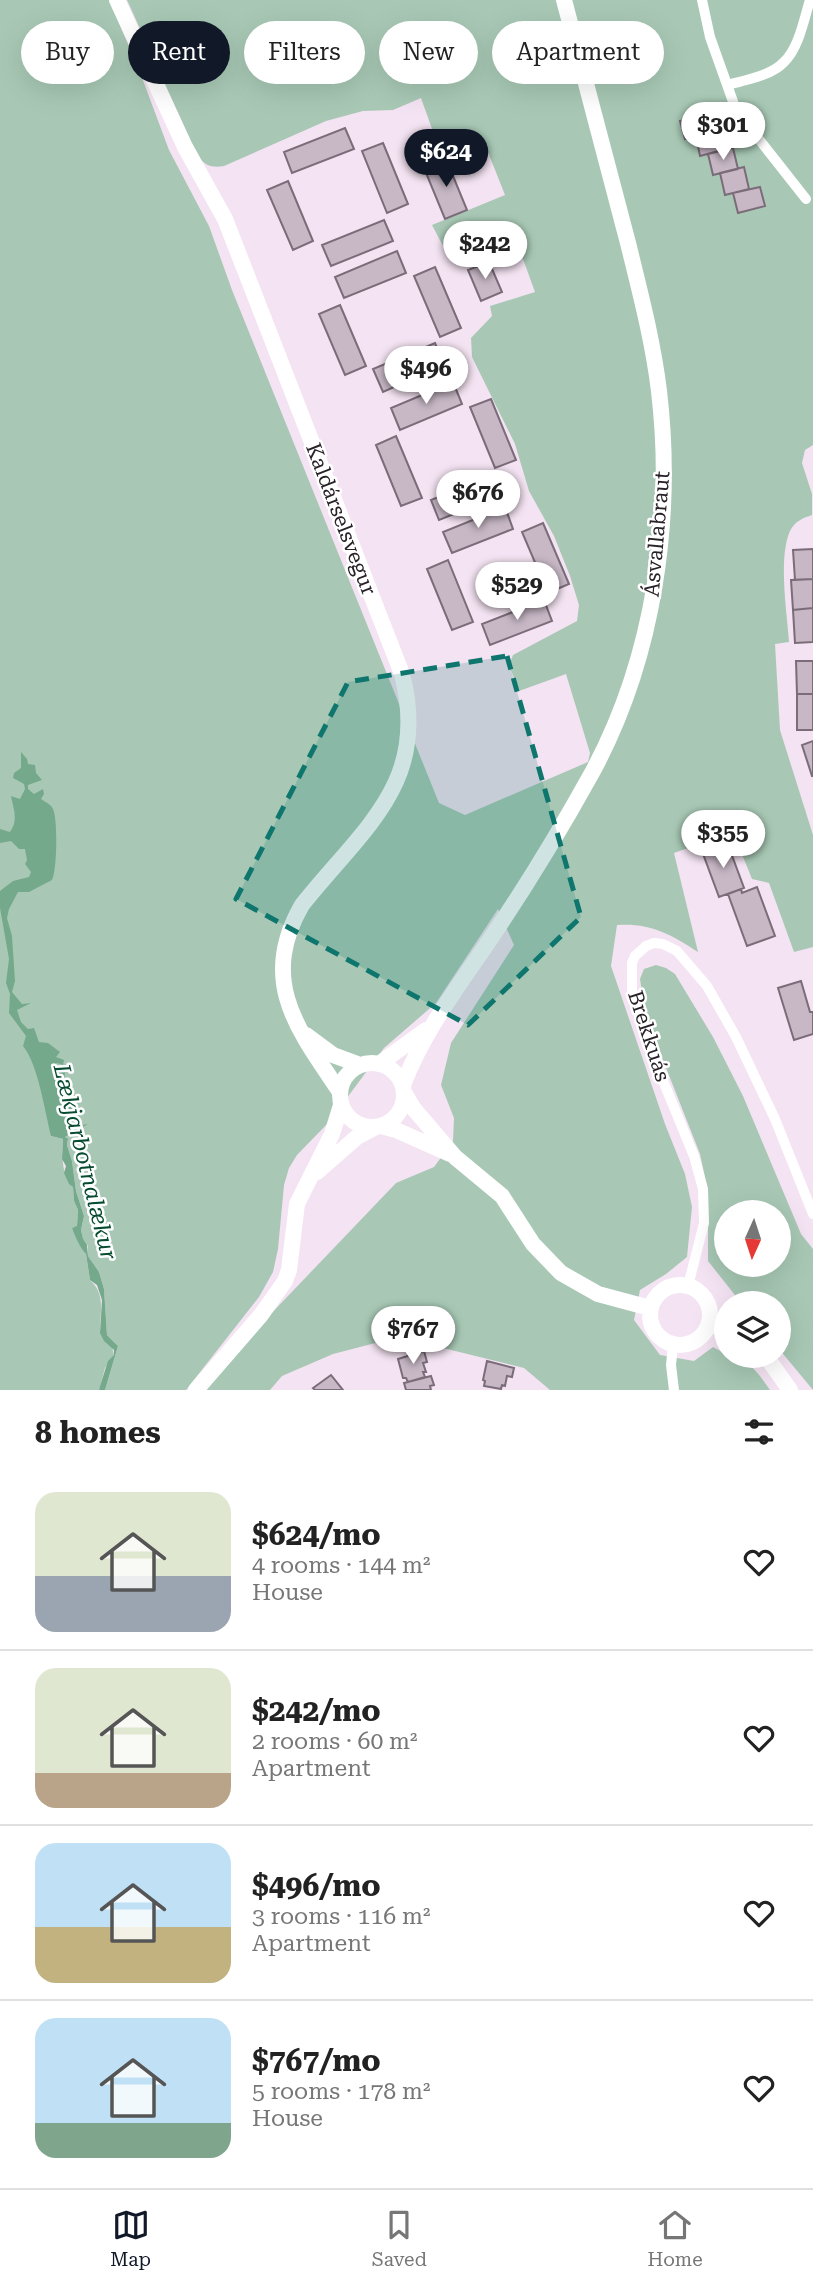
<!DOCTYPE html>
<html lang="en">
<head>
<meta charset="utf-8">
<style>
	:root { --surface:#fff; --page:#f2f2f2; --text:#222; --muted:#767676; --line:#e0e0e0; --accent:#111827 }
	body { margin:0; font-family:"Roboto Serif",serif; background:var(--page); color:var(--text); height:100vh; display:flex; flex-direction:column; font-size:26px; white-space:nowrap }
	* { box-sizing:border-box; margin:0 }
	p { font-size:23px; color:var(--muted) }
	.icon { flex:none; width:38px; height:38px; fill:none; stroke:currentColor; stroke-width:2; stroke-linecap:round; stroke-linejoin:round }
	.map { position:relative; height:1390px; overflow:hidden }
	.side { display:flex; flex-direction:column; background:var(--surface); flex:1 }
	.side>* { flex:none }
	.guide { position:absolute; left:21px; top:21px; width:772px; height:63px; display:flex; gap:14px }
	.needle { width:46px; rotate:183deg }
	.controls { position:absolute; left:714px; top:1200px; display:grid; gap:14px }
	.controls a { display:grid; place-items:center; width:77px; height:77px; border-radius:50%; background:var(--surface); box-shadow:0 7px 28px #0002; font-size:35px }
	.price { position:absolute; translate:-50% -60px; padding:0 16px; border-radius:24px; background:#fff; color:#222; font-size:23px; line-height:46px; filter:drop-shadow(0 2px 4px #0008) }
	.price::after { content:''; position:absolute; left:50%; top:42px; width:21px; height:16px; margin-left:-10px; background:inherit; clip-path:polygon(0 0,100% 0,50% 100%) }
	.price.current { background:var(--accent); color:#fff }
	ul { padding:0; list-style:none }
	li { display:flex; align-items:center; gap:21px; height:175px; padding:0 35px }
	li+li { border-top:2px solid var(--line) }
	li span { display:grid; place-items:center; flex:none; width:196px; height:140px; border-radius:21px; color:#555 }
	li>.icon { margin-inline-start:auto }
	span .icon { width:84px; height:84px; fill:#fffc; stroke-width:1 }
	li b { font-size:30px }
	h2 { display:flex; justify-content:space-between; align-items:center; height:84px; padding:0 35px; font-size:30px }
	.tag { padding:0 24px; border-radius:32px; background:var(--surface); box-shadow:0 7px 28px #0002; font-size:24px; line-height:63px }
	.tag.current { background:var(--accent); color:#fff }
	.menu { display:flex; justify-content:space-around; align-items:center; height:98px; border-top:2px solid var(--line); background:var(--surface); font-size:19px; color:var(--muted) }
	.menu a { display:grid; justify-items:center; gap:4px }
	.menu .current { color:var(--accent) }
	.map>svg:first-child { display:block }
	.green { fill:#a8c8b5; fill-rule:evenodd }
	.water { fill:#75a98c }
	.building { fill:#c8b8c6; stroke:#7b6c79; stroke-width:2 }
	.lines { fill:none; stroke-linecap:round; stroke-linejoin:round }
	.street { stroke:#fff; stroke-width:10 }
	.secondary { stroke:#fff; stroke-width:16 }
	.marked { fill:#0f766e; fill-opacity:0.2; stroke:#0f766e; stroke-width:5; stroke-dasharray:14 9; stroke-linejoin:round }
	.labels { text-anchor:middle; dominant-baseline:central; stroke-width:5; stroke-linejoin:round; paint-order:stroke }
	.street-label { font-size:21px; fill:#282228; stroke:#fff }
	.water-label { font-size:23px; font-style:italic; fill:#074c30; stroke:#fff }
</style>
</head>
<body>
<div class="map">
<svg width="813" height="1390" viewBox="0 0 813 1390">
	<rect width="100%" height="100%" fill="#f4e3f2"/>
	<path class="green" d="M0,0H109L138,67L169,150L209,226L232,290L439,803L465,815L588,762L590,753L566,674L519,691L509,665L513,655L577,621L579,605L570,576L554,536L529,491L515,444L472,357L471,338L492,316L490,306L535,292L519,248L466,264L442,244L432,225L505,195L482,137L441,154L421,98L393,110L363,111L326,121L224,166C212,168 206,166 198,157L127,0H813V445L805,450L802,463L812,494V515C803,518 795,521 790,531C778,558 787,612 789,642L775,644L780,730L813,835V947L794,952L769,883L752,879L733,832L674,853L698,952C670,934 651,923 617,925L611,966L665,1124L685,1174L692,1207L687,1257L666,1274L640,1290L634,1320L660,1355L694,1361L713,1347L726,1354V1356C748,1357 759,1374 770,1390H550L524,1368L439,1347L443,1338L387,1340L333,1354L282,1376L270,1390H205L244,1342L396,1183L434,1167L453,1141L454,1118L441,1085L451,1043L514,945L498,909L436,1003L384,1048L329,1122L297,1155L289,1168L284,1185L278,1249L273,1272L259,1297L186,1390H105L118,1346L107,1335L104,1289L99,1272L88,1256V1246L83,1240L81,1230L84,1216L76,1191L72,1161L67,1145L68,1140L65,1137L77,1130L51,1136L63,1139C62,1155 61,1175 73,1187L74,1201L78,1210L77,1227L72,1228C74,1232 84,1251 86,1254L90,1280C115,1303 86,1332 112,1347L114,1355L105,1368L99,1390H0Z
		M656,965L666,968L675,974L713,1037L743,1096L801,1234L813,1249V1390L779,1349V1304H742L708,1261V1191L700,1154L646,1017L640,979L644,969ZM726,1213H779V1265H726Z"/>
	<path class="water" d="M21,752L27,759L28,764L35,765L36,773L42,780L28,785V789L34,794L43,789L44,794L41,799C45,802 51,804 53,809C58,820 57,870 52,880L29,892H18L9,909L7,918L12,936L15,981L12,992L22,1004L31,1003L17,1010L21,1022L28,1029L34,1028L39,1042L48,1043L60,1052L56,1057L64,1060L63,1065L57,1063L54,1065L56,1070L65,1071L64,1084L72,1103L76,1104L79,1122L82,1125L88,1124L65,1137L68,1139L67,1145L72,1161L76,1191L84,1216L81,1230L83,1239L87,1245L88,1256L99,1272L104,1289L107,1335L118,1346L105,1390H99L100,1386L108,1361L114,1355V1350L104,1341L100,1333L102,1300L97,1285L90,1280L86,1254C80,1248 75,1236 72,1228L77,1226L78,1210L74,1201L73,1187L69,1184L64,1173L66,1166L62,1159L63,1139L51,1136C45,1112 38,1064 23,1046L26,1036L9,1013L10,994L6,983L9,959L0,908V891L13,881L29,877L31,872L25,864L27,860L25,849H19L11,841L0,843V829L10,832C19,820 13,808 11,796L20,799L25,789L24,784L13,778L14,773L21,768Z"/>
	<path class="building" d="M706,115L710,133L685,139L680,121Z
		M345,128L354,149L292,173L284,152Z
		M718,131L722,150L700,156L696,136Z
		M383,143L408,204L387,213L362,151Z
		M733,148L738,169L713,175L708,154Z
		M446,159L467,210L445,219L424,168Z
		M744,167L749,189L725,195L720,173Z
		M288,181L313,241L293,250L267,190Z
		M760,187L765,206L738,213L733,193Z
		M384,220L393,241L331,266L322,245Z
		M397,251L406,273L344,298L335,277Z
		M489,262L502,292L481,301L468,270Z
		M435,267L461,328L440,337L414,276Z
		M340,305L366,366L345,375L319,314Z
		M435,343L444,365L383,392L373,369Z
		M453,382L462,404L400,430L391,408Z
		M491,399L516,460L495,468L470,407Z
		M396,436L422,498L401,506L376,445Z
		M491,475L499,496L439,520L431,500Z
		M505,507L513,529L452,553L443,532Z
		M543,523L569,584L548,593L522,532Z
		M813,549V579L795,580L793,550Z
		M448,560L473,622L452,630L427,569Z
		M813,579V608L793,610L791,580Z
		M544,600L552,621L490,645L482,624Z
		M813,608V642L795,643L793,610Z
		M796,661H813V694H797Z
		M797,694H813V730H797Z
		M813,741V776H812L802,745Z
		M727,842L744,888L719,897L702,851Z
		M757,887L775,936L747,946L728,894L741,889L742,893Z
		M801,981L810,1012H813V1034L794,1040L778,988Z
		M424,1351L427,1362L423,1363L426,1372H423L425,1377L408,1382L406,1378H403L398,1359Z
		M487,1361L514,1368L512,1377L507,1376L505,1386L502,1385L501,1389L484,1386L485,1381L483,1380Z
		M331,1375L343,1390H315L313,1388Z
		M431,1376L434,1385L430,1386L431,1390H406L404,1383Z"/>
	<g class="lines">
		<path class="street" d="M702,0L710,37L736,110L806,199
			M727,85C745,80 771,76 784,62C799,48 804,19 810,0
			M688,1286L704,1223L703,1189L694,1156L657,1066L632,993V963L635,956L646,946L654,943L663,944L677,951L707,986L736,1037L775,1119L813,1214
			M673,1345L671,1365L674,1390"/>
		<path class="secondary" d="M117,0L185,147L225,219L402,674C430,783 364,827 302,905C258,981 298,1030 340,1092
			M306,1035L333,1055L360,1065
			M340 1095a32 32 0 1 1 64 0a32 32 0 1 1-64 0Z
			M379,1064L426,1030
			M403,1085C424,1030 461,983 493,935C529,882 562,827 593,771C654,657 674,519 659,391C653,341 640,292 628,243C607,162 585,81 564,0
			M405,1094L414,1109L455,1157L502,1196L533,1244L561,1273L598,1294L650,1308
			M381,1126L396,1130L450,1154
			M317,1172L357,1137L376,1127
			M650 1315a30 30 0 1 1 60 0a30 30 0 1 1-60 0Z
			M709,1324L726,1330
			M766,1356L790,1390
			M196,1390L261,1315L285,1281L289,1270L297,1204L332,1134L341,1105"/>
	</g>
	<path class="marked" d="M507,656L581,917L468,1025L236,899L348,682Z"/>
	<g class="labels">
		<g class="street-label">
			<text transform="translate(341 519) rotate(69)">Kaldárselsvegur</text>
			<text transform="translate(657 534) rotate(-85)">Ásvallabraut</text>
			<text transform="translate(649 1036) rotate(72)">Brekkuás</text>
		</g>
		<g class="water-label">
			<text transform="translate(85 1162) rotate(76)">Lækjarbotnalækur</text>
		</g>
	</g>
</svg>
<div class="controls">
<a><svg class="needle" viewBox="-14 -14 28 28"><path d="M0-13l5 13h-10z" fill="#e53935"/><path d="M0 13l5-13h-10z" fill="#767676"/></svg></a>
<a><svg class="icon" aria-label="layers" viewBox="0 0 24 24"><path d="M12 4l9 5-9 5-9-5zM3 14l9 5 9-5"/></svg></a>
</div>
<b class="price" style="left:723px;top:162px">$301</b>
<b class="price current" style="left:446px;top:189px">$624</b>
<b class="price" style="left:485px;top:281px">$242</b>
<b class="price" style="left:426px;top:406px">$496</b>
<b class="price" style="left:478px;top:530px">$676</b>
<b class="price" style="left:517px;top:622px">$529</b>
<b class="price" style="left:723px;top:870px">$355</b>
<b class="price" style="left:413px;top:1366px">$767</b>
<div class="guide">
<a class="tag">Buy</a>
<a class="tag current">Rent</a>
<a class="tag">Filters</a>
<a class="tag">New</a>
<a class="tag">Apartment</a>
</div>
</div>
<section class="side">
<h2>8 homes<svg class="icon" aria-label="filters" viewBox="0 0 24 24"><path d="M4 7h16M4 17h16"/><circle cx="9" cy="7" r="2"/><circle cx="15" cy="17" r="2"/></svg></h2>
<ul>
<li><span style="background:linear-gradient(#dfe7d0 60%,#9aa5b1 0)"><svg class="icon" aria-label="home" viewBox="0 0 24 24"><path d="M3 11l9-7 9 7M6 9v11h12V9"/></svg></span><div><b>$624/mo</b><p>4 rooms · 144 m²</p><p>House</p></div><svg class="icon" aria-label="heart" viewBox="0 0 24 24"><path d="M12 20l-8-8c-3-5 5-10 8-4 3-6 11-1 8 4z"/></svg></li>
<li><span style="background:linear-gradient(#dfe7d0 75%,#b9a48a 0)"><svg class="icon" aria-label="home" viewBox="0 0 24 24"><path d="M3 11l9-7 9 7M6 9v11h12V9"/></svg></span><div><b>$242/mo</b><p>2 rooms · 60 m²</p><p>Apartment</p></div><svg class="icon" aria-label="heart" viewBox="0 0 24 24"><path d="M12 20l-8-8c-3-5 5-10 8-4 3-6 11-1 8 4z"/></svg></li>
<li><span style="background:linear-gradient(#bfe0f5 60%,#c2b280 0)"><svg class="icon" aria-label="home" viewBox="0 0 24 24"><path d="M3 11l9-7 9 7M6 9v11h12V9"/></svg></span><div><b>$496/mo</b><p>3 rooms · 116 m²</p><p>Apartment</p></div><svg class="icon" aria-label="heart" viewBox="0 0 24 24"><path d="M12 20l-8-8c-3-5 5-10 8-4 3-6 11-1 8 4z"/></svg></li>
<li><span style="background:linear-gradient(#bfe0f5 75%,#7fa58c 0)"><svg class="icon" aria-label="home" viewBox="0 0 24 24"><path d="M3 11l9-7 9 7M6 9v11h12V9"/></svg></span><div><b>$767/mo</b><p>5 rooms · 178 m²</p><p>House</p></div><svg class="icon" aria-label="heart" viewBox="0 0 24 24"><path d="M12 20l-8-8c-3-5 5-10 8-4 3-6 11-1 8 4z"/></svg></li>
</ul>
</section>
<nav class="menu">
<a class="current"><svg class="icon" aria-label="map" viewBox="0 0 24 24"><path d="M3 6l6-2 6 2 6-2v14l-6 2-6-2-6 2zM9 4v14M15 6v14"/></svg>Map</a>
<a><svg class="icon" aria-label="saved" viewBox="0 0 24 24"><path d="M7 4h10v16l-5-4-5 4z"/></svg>Saved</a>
<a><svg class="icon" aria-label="home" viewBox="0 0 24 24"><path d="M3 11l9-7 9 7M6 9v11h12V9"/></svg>Home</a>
</nav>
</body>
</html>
